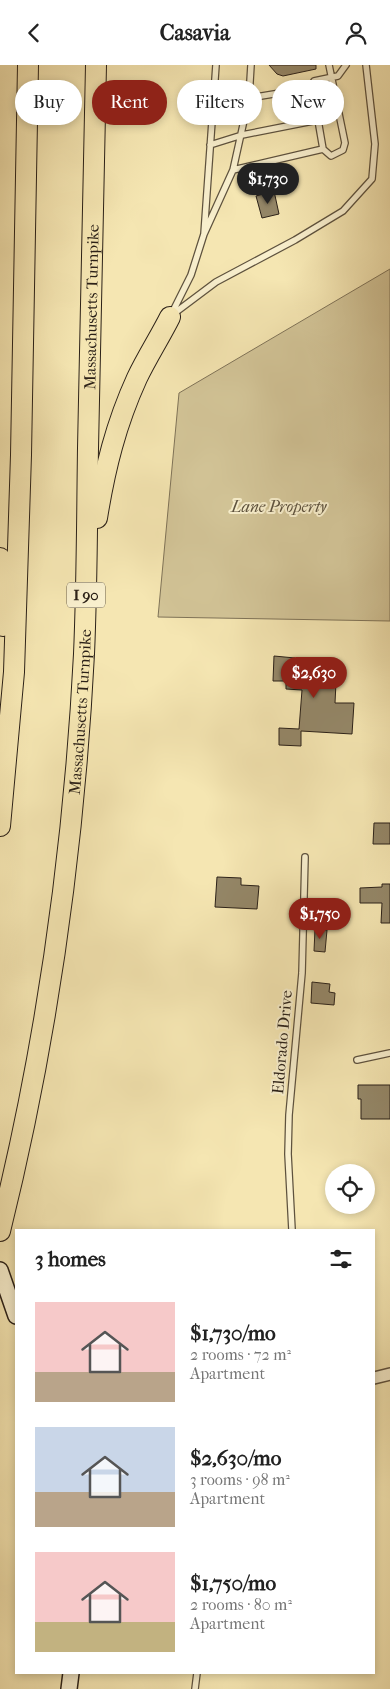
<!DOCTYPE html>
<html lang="en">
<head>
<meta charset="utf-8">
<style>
	:root { --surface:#fff; --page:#f2f2f2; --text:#222; --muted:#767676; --accent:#8f2418 }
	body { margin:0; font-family:"IM FELL French Canon",serif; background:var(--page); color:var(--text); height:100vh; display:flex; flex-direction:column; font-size:19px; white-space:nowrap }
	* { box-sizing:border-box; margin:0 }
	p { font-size:16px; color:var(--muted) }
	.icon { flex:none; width:28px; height:28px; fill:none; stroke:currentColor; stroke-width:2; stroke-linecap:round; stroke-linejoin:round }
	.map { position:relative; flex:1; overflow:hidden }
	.panel { position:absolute; left:15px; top:1164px; width:360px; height:445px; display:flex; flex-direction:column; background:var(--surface); border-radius:0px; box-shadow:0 2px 8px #0003 }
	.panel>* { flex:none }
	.banner { position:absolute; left:15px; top:15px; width:360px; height:45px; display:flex; gap:10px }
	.controls { position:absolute; left:325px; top:1099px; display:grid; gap:10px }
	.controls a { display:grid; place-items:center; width:50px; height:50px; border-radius:50%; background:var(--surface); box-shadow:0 2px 8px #0003; font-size:25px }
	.price { position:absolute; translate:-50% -42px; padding:0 11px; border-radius:18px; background:var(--accent); color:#fff; font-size:16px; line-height:32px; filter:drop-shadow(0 1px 2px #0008) }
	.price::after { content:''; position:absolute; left:50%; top:30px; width:15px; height:11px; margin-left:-8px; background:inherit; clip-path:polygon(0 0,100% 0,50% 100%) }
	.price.selected { background:#222; color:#fff }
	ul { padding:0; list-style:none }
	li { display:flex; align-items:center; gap:15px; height:125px; padding:0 20px }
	li span { display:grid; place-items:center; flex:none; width:140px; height:100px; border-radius:0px; color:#555 }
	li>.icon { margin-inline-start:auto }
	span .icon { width:60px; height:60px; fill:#fffc; stroke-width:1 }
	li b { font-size:21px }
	h2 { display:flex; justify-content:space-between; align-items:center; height:60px; padding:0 20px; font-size:21px }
	.chip { padding:0 18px; border-radius:22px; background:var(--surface); box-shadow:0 2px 8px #0003; font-size:18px; line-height:45px }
	.chip.selected { background:var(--accent); color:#fff }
	header { display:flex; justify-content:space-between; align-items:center; height:65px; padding:0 20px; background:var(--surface); font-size:22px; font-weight:700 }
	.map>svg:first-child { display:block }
	.green { fill:#d3c598; stroke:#7f7358 }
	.building { fill:#948768; stroke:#2b2118 }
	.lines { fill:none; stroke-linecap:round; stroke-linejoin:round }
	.lane-casing { stroke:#5e523e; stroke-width:8 }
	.street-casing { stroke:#5e523e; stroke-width:14 }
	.secondary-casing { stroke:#2b2118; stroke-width:18 }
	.highway-casing { stroke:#2b2118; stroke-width:22 }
	.lane { stroke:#f8efcd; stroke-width:5.5 }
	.street { stroke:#f8efcd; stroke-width:11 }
	.secondary { stroke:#f8efcd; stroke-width:15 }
	.highway { stroke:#f5e6b2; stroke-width:20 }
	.labels { text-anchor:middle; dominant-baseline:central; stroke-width:4; stroke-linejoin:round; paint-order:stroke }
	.shield { fill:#f8efcd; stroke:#685f4e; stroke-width:1 }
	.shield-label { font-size:15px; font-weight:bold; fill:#2b2118 }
	.street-label { font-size:16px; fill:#2b2118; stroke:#f8efcd }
	.park-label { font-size:16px; font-style:italic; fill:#5d523e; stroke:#f8efcd }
</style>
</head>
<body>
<header><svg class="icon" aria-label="back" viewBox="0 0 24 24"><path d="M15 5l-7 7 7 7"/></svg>Casavia<svg class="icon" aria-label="person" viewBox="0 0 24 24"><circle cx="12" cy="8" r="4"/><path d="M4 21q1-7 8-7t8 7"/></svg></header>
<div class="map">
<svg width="390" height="1624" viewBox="0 0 390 1624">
	<rect width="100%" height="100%" fill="#f5e6b2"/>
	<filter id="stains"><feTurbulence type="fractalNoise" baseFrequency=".004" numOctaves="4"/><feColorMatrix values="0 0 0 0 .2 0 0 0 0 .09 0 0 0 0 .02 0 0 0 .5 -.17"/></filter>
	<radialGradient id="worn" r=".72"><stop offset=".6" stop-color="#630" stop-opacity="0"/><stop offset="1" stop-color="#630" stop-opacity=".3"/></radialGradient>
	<path class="green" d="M390,204V556L158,552L179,328Z"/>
	<path class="building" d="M269,0H316V4L283,11L277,9Z
		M274,126L279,149L262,153L256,131Z
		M274,591L295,593V599L320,600L321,596L337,597L335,638H354L352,669L301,666V681L279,680V663L299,664L302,625L286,624V616H273Z
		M374,758H390V779H373Z
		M217,812L241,813V820L259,821L257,844L215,842Z
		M382,819H390V858H381L382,838H360V823L382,822Z
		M315,864L327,865L325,887L314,886Z
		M312,917L330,919L329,927L335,928L334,940L311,938Z
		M358,1020H390V1054H361V1034H358Z"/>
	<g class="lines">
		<defs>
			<path id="lane" d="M310,23L314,16L338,11L346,0
				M249,33L251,0
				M323,84L331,91L343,85L345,78L329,0
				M233,105L249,33L310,23L318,55
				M204,169L233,105L323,84L318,55L242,70L210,80
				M171,250L191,210L204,169L216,0
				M172,250L216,217L295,175L343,146L372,114L375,79L366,0
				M357,995L390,988
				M292,1165L288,1089L289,1050L302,908L305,792
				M195,1624L197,1608"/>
			<path id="street" d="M374,1313L390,1309"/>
			<path id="secondary" d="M0,1205L16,1251
				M69,1624L71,1608"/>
			<g id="highway">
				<path d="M97,453C105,403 116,359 137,313C147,292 160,272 170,252"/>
				<path d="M0,493L3,561"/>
				<path d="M0,761L14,607L21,390L28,0"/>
				<path id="s1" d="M0,1166C47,977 74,783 84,589C87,521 87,452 88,383C91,255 93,128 96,0"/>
			</g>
		</defs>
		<use href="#lane" class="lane-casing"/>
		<use href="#street" class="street-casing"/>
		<use href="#secondary" class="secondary-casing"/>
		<use href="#highway" class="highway-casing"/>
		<use href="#lane" class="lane"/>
		<use href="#street" class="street"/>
		<use href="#secondary" class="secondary"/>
		<use href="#highway" class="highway"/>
	</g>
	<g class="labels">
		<rect class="shield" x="67" y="517.5" width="38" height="25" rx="4"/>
		<g class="shield-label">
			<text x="86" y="530">I 90</text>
		</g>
		<g class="street-label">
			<text stroke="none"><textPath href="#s1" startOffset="931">Massachusetts Turnpike</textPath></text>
			<text stroke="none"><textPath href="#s1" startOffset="526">Massachusetts Turnpike</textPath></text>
			<text transform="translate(282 977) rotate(-85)">Eldorado Drive</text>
		</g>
		<g class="park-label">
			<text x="279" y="441">Lane Property</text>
		</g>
	</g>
	<rect width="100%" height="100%" filter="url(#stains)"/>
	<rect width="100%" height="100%" fill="url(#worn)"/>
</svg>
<div class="controls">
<a><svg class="icon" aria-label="locate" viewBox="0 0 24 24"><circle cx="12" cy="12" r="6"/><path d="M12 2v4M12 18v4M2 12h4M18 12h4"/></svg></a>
</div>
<b class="price selected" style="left:268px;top:140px">$1,730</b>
<b class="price" style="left:314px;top:634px">$2,630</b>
<b class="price" style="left:320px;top:875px">$1,750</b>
<div class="banner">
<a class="chip">Buy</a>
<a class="chip selected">Rent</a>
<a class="chip">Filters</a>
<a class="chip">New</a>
</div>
<section class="panel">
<h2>3 homes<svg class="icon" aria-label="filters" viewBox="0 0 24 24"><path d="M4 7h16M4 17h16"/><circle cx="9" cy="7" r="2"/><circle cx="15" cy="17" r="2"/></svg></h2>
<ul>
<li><span style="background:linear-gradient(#f6c9c9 70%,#b9a48a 0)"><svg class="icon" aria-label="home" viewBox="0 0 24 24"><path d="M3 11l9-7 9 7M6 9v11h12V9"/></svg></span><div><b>$1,730/mo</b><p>2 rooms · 72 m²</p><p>Apartment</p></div></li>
<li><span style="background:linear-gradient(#c9d6e8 65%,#b9a48a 0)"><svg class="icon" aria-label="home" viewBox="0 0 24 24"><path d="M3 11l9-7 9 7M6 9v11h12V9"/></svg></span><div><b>$2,630/mo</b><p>3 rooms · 98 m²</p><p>Apartment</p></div></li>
<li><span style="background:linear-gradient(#f6c9c9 70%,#c2b280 0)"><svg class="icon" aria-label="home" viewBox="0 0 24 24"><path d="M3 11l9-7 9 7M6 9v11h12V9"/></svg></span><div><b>$1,750/mo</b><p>2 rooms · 80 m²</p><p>Apartment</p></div></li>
</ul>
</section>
</div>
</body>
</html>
